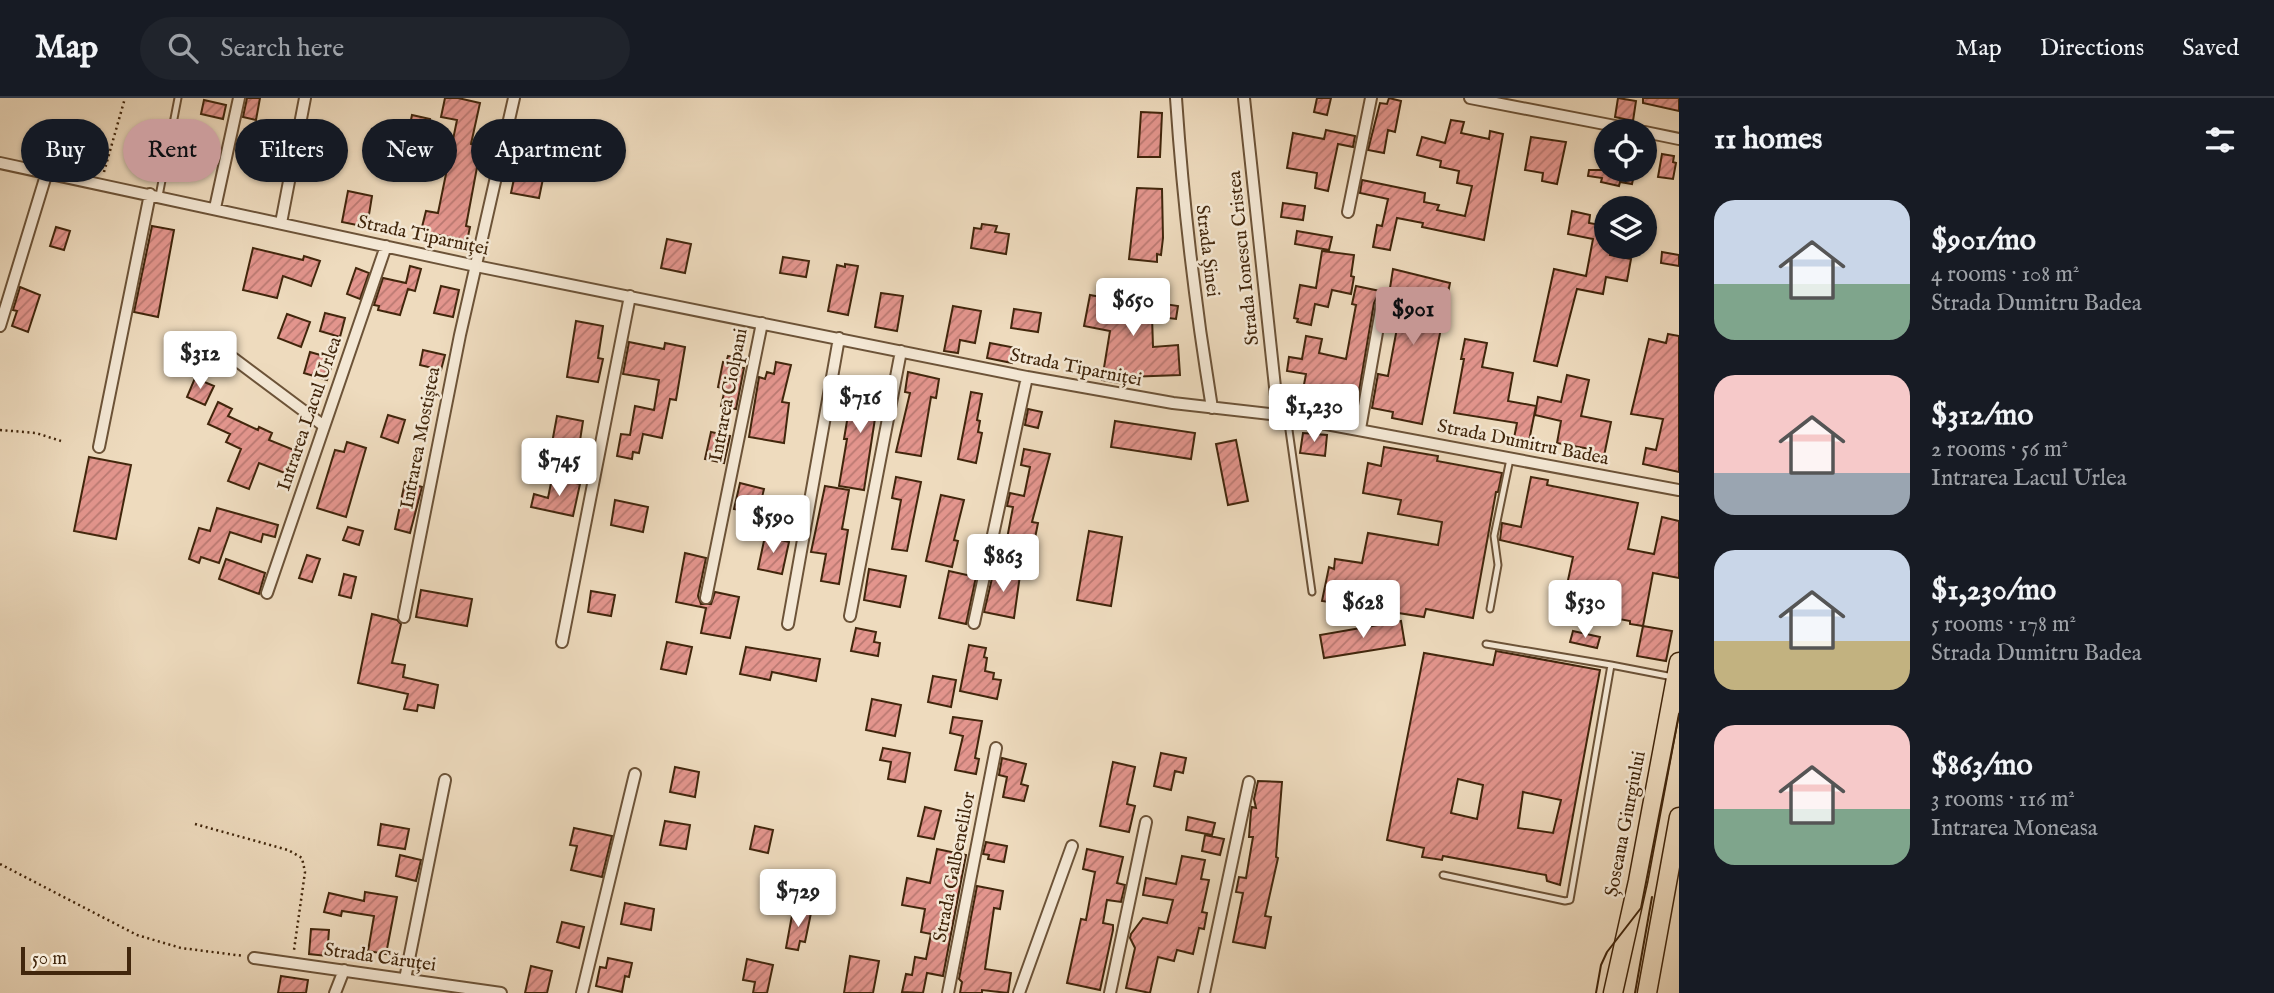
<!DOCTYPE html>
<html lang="en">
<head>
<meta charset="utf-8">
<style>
	:root { --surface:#171b24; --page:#20242c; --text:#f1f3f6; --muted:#9ea1a6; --line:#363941; --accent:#c59692 }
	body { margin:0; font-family:"IM FELL English",serif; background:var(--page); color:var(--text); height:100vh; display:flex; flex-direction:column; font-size:26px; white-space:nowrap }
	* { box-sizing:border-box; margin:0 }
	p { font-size:23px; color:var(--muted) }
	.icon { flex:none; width:38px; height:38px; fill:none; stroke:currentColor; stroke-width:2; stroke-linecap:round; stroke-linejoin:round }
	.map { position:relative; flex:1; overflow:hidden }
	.drawer { display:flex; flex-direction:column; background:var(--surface); width:595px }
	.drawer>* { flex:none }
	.hud { position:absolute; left:21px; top:21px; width:665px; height:63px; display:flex; gap:14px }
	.controls { position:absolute; left:1594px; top:21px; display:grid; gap:14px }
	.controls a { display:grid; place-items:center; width:63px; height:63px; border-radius:50%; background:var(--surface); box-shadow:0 2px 5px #0004; font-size:35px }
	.scale { position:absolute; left:21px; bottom:18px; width:110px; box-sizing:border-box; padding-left:7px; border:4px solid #41260c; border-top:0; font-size:19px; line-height:24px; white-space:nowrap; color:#41260c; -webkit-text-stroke:5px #f4e8d5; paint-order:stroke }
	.price { position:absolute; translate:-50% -60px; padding:0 16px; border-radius:7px; background:#fff; color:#222; font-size:23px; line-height:46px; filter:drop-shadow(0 2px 4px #0008) }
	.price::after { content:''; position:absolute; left:50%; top:42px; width:21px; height:16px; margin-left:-10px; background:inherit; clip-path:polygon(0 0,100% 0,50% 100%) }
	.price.on { background:var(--accent); color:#111 }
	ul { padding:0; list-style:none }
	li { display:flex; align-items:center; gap:21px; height:175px; padding:0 35px }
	li span { display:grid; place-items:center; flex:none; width:196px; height:140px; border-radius:21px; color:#555 }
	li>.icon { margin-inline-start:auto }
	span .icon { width:84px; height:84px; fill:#fffc; stroke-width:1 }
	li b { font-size:30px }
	h2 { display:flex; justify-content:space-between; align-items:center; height:84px; padding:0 35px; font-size:30px }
	.tag { padding:0 24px; border-radius:32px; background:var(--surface); box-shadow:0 2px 5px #0004; font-size:24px; line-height:63px }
	.tag.on { background:var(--accent); color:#111 }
	header { display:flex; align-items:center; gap:42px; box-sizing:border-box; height:98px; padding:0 35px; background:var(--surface); border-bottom:2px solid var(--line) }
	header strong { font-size:33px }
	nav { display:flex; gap:38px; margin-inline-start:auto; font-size:24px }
	.search { width:490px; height:63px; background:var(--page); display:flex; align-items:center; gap:18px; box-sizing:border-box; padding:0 24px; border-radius:38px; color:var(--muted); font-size:26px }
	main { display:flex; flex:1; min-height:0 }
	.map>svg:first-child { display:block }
	.building { fill:url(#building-hatch); stroke:#41260c; stroke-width:2; fill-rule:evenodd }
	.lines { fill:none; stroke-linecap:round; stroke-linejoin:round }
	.service-casing { stroke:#6c5338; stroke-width:9 }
	.minor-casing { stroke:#6c5338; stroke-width:14 }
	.primary-casing { stroke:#41260c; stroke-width:21 }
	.path { stroke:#41260c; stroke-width:2.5; stroke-dasharray:2 3.5; stroke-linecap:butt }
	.service { stroke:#f4e8d5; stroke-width:5 }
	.minor { stroke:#f4e8d5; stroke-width:10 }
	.primary { stroke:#eedbbe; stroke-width:18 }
	.tram { stroke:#41260c; stroke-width:2 }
	.labels { text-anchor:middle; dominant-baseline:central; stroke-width:5; stroke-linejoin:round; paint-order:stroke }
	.street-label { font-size:19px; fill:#41260c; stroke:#f4e8d5 }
</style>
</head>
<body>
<header>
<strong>Map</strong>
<div class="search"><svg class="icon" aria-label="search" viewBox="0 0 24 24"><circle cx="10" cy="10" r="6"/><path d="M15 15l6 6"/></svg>Search here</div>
<nav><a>Map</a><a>Directions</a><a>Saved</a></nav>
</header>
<main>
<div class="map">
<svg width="1679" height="895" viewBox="0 0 1679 895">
	<defs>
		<pattern id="building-hatch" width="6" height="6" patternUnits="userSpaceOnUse" patternTransform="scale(1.75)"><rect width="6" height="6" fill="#e3958d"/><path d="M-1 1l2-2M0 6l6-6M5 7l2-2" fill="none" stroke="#ba7972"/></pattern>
	</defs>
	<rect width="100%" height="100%" fill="#eedbbe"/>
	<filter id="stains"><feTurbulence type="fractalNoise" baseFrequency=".00286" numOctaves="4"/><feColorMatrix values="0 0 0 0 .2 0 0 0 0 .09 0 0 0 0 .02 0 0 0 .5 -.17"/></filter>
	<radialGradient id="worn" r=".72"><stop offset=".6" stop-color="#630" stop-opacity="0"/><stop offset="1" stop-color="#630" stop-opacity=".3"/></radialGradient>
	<path class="building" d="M247,0H260L256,22L243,19Z
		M445,0H458L480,5L471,46L481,48L466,128L470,129L467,143L421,133L426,113L438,115L457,22L441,19Z
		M1317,0H1331L1327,17L1314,14Z
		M1389,0L1401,3L1395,34L1388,32L1384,55L1368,52L1380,5L1387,6Z
		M1618,0L1636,3L1633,23L1615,19Z
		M1643,0H1679V13L1643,5Z
		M204,2L226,7L223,21L201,16Z
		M1141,14L1162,15L1160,59H1138Z
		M412,17L430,21L425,49L406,45Z
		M1451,22L1464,24L1461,35L1489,41L1490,33L1503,36L1484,142L1422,129L1423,125L1397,120L1390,152L1373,149L1377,127L1382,128L1388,101L1360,95L1362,82L1425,95L1424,104L1439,107L1437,112L1465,118L1472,88L1457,85L1459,73L1440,69L1441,63L1417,57L1422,39L1445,45Z
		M372,31L397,35L392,63L368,59Z
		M1326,32L1355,38L1353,49L1338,46L1328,93L1315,90L1317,75L1287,70L1293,35L1324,41Z
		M1531,39L1566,44L1557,86L1542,83L1543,75L1525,72Z
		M521,47L557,54L554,73L545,71L539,100L511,95Z
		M1662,56L1674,58L1673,64L1676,65L1673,81L1658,79Z
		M1589,72H1635L1632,86L1620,84L1619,88L1601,84L1602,80L1588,78Z
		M1137,90L1162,91L1163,140L1161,157L1157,156V164L1129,161Z
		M348,93L372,98L367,129L342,124Z
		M1283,105L1305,108L1303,122L1281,119Z
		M1572,113L1590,117L1589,125L1606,128V149H1612L1610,157L1631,161L1627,183L1606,179L1603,196L1577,191L1557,268L1534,263L1554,171L1586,178L1593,141L1568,136Z
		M982,126L997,128L995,134L1009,136L1006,156L971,150L974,130L981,131Z
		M152,128L174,132L158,219L134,214Z
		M56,129L70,133L64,152L50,148Z
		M1297,133L1332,139L1329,152L1295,146Z
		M667,141L691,146L685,175L661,170Z
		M253,150L303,162L304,158L320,163L311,188L283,178L277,200L243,192Z
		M1322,153L1354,157L1351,178L1354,179L1351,196L1332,192L1328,209L1315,206L1311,227L1297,224L1298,221L1294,220L1300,187L1316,190Z
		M1662,154L1679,157V168L1661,165Z
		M783,159L809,163L806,179L780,175Z
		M845,166L858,168L848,217L828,213L837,167L845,169Z
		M410,168L421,171L415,193L408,191L400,217L378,212L379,208L374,207L383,180L406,185Z
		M356,170L369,175L360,201L347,196Z
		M1393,171L1450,185L1422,326L1392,320L1393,314L1372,310L1378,276L1388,278L1404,193L1390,190Z
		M441,188L459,192L453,219L434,215Z
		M1356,188L1380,193L1374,205L1357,305L1322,298V300L1302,297L1306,276L1287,273L1289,259L1302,261L1306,238L1322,241L1319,255L1346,261L1356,207L1352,206Z
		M20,189L40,197L28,234L12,228L17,213L13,212Z
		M881,195L903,198L897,233L875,229Z
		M1090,197L1118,202L1119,199L1178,208L1176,221L1152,218L1153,249L1178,247L1180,277L1126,279L1125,286L1102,282L1110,233L1084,228Z
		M953,208L981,213L975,245L960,242L958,255L944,253Z
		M1014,211L1041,215L1038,234L1011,230Z
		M325,215L345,220L340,239L320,233Z
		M287,216L310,224L301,249L278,240Z
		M576,223L603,228L598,260L603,261L598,284L567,279Z
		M1668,236L1679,238V374L1643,366L1646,350L1656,352L1663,321L1631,316L1649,241L1666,245Z
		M1465,241L1487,245L1482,269L1513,275L1508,303L1536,308L1528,348L1513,345L1517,325L1454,315L1464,261H1461Z
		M629,244L664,251L665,245L685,249L676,302L670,301L662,340L643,336L639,355L633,354L632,361L617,358L621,336L630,337L635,308L654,312L659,282L623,276Z
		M990,245L1016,250L1012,265L987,260Z
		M423,252L445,257L441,272L420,267Z
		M310,254L334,261L327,282L304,275Z
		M728,258L740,260L738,269L744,270L736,311L721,308L725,291L718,289L723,264L726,265Z
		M776,264L791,267L782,304L789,305L784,345L749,339L759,279L765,281L767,274L774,276Z
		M908,274L939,281L936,300L931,299L921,358L896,354L910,295L905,294Z
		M1567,277L1589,282L1581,318L1611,324L1604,358L1589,355L1590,351L1557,345L1561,323L1535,317L1538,299L1561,304Z
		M195,280L214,288L205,307L187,299Z
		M857,285L886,291L881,315L876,314L864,392L839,388L847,341H844L848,317H850Z
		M971,294L982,296L977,322L980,323L978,334L982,335L976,365L958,361Z
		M218,304L232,311L228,318L258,332L259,329L272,335L269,342L299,354L290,377L259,365L249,391L228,383L241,351L226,344L230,336L208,326Z
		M1028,311L1042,314L1038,330L1025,327Z
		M388,317L405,322L398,345L381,339Z
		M557,318L583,323L579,349L552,345Z
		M1115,323L1195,335L1191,361L1111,349Z
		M711,334L730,338L724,365L705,361Z
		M1303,335L1327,337L1325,358L1300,355Z
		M1236,342L1248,403L1228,407L1216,346Z
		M347,344L366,350L346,419L317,410L335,352L344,354Z
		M1384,349L1438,358L1437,363L1502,375L1498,394H1496L1473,520L1426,511L1424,519L1322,503L1329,469L1334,471L1335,461L1362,465L1368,435L1438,447L1442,424L1398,416L1401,402L1363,395L1368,365L1381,368Z
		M1024,351L1050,356L1032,424L1038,425L1033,450L1006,446L1013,409L1007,408L1010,395L1024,398L1030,369L1021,367Z
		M89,359L131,367L116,441L74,433Z
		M896,379L921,384L907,453L892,451L901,402L892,400Z
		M1531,379L1548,382L1547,387L1638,405L1628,451L1654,456L1662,419L1679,423V480L1653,475L1643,528L1630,526V523L1562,510L1573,459L1500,442L1502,425L1521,429Z
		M552,380L580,386L573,418L531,409L534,396L548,400Z
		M405,384L422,389L410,435L395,431Z
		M740,385L764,391L758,416L734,411Z
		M825,388L849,392L842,431L848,432L839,486L821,483L826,456L811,454Z
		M941,397L964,402L954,442L958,443L952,469L926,463Z
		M615,402L648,409L643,434L611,427Z
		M217,410L278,427L275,439L263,436L261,444L230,434L219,465L201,459L199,465L189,461L199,430L210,433Z
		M348,429L363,433L359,447L343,442Z
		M1089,433L1122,439L1111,508L1077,502Z
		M765,438L789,444L782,476L758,471Z
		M685,455L706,460L698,498L701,506H711L715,494L739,499L730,540L701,535L706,510L676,504Z
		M307,457L320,461L312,484L299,480Z
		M226,461L265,475L259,496L219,481Z
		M869,471L906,478L900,509L864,502Z
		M994,472L1020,477L1014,520L984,514Z
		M949,473L976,479L966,526L939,520Z
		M344,476L356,479L351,500L339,497Z
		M421,492L472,501L467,528L416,519Z
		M591,493L615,497L611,518L588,514Z
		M372,516L397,522L401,526L392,565L405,567L403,579L438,587L434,610L418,607L417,613L404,611L408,596L358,585Z
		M1401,523L1405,547L1324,560L1320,537Z
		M1643,528L1672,533L1666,563L1637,558Z
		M856,530L876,534L874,544L880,545L878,558L851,553Z
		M1573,533L1600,539L1597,550L1570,544Z
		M667,544L692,549L686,576L661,571Z
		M969,547L986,550L984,559L987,560L985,573L994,575L993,581L1001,582L997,601L960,593Z
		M746,549L820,561L816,583L772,574L770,582L740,576Z
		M1496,553L1600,572L1560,787L1547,783L1546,777L1443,758L1442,762L1422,759L1424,750L1387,742L1424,555L1493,567ZM1458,681L1483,687L1477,721L1451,715ZM1523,694L1561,702L1553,735L1518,730Z
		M933,578L956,582L951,609L928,604Z
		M872,601L901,607L895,638L866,632Z
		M953,619L982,623L975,660L979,661L976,676L955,672L963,638L950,635Z
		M883,650L910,655L905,684L888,681L891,664L880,662Z
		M1161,655L1186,660L1183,675L1175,673L1171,692L1154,688Z
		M1002,660L1026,666L1021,686L1028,688L1024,703L1003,699L1007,679L999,677Z
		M1113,664L1135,669L1127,706L1135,708L1129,734L1100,728Z
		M675,669L699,674L695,699L670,694Z
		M1258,683L1282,684L1276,759L1278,760L1265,818L1271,819L1265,850L1233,844L1243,795L1236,794L1239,779L1246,780L1253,739H1249L1251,713L1252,709L1256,710L1254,701Z
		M925,709L941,713L934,741L918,738Z
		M1188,719L1215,725L1212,737L1186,732Z
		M665,723L690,727L686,751L660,747Z
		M381,726L409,731L405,751L378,747Z
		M755,728L773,732L768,755L750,751Z
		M574,730L612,738L602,779L571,772L577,748L570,747Z
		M1205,737L1224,741L1220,757L1202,753Z
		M986,744L1007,748L1004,764L988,761L989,757L983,756Z
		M937,751L966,757L943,878L927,875L923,895L902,894L906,876L912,877L915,859L926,861L931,836L921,834L925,811L902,807L907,780L930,785Z
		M1087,751L1123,759L1117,785L1125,787L1121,804L1107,802L1103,825L1113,827V832L1100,892L1067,885L1081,821L1086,822L1095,774L1083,771Z
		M400,757L421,762L416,783L396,778Z
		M1182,758L1205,762L1201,781L1209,782L1202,814L1207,815L1204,831L1199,830L1193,856L1177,852L1174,863L1158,859L1150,895L1126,890L1135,850L1130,840L1131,836L1143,820L1167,825L1173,802L1143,797L1146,780L1176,786Z
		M977,788L1003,793L1000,811L994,810L985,871L1011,875L1008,895L982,892V895H960L962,884L959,881Z
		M365,794L397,799L386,856L368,853L374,818L342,813L341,818L324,814L329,795L364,803Z
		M625,805L654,811L651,832L621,826Z
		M793,812L811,815L805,844L800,843L798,852L786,850Z
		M562,824L584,829L579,850L557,844Z
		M311,831L329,832L327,858L309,856Z
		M850,858L879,863L873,895H844Z
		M608,860L632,865L629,879L625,878L622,894L596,888L600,869L606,870Z
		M747,861L773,867L767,895H753L755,884L743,882Z
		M531,868L552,873L547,895H525Z
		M281,878L308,882L306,895H278Z"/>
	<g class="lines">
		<defs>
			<path id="service" d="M159,98L178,0
				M1287,318L1312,494
				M1490,511L1498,467L1494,438L1510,361
				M1486,546L1611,567
				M1443,777L1565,803L1570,802L1611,567L1673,579"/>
			<path id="minor" d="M1176,0C1183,104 1195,207 1212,310
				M1244,0L1278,317
				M1470,0L1641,33
				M1645,34L1679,41
				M0,65L476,168L1027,279L1173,305L1278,317L1679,392
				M215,110L239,0
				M1348,114L1371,0
				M281,125L305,0
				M0,228L47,74
				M217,248L324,328
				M1360,331L1382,206
				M99,349L150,96
				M267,495L386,148
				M706,500L762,225
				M850,518L901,253
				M404,519L460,237L514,0
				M974,525L1027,279
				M788,526L839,240
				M562,544L630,198
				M254,860L501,895
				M405,881L445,682
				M335,895L344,872
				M582,895L635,676
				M948,895L996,650
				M1019,895L1072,748
				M1110,895L1146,724
				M1204,895L1249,684"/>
			<path id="primary" d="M1613,895L1638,783L1679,564
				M1647,895L1679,719"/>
		</defs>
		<use href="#service" class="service-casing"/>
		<use href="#minor" class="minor-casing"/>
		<use href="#primary" class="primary-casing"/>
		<path class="path" d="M104,74L125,0
			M0,332L36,335L61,343
			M195,726L288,752L302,760L305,774L294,852
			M0,766L137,837L181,850L244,858"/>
		<use href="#service" class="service"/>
		<use href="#minor" class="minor"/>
		<use href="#primary" class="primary"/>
		<path class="tram" d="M1596,895L1601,867L1607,854L1641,810L1679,616
			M1635,895L1652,799"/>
	</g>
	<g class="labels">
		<g class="street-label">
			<text transform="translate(423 138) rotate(12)">Strada Tiparniței</text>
			<text transform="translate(1207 153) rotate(83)">Strada Șinei</text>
			<text transform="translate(1244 160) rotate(-96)">Strada Ionescu Cristea</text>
			<text transform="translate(1076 270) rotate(11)">Strada Tiparniței</text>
			<text transform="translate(729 297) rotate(-79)">Intrarea Ciolpani</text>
			<text transform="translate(310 316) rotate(-71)">Intrarea Lacul Urlea</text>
			<text transform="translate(421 340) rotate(-79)">Intrarea Mostiștea</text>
			<text transform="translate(1523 345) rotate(11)">Strada Dumitru Badea</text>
			<text transform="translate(1626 726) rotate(-79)">Șoseaua Giurgiului</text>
			<text transform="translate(955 769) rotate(-79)">Strada Galbenelilor</text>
			<text transform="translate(380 860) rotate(8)">Strada Căruței</text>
		</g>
	</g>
	<rect width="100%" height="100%" filter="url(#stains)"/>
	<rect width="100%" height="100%" fill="url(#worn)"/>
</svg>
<div class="controls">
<a><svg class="icon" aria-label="locate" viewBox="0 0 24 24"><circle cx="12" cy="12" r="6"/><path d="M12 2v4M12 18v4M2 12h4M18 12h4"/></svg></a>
<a><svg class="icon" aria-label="layers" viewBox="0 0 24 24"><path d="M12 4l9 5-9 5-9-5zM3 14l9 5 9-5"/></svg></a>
</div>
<div class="scale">50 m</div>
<b class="price" style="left:1133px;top:240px">$650</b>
<b class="price on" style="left:1413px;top:249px">$901</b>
<b class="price" style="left:200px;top:293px">$312</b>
<b class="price" style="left:860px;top:337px">$716</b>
<b class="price" style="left:1314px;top:346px">$1,230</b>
<b class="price" style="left:559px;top:400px">$745</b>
<b class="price" style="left:773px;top:457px">$590</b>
<b class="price" style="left:1003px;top:496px">$863</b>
<b class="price" style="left:1363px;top:542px">$628</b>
<b class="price" style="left:1585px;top:542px">$530</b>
<b class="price" style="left:798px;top:831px">$729</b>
<div class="hud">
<a class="tag">Buy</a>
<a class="tag on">Rent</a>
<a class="tag">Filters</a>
<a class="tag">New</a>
<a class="tag">Apartment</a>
</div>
</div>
<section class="drawer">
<h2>11 homes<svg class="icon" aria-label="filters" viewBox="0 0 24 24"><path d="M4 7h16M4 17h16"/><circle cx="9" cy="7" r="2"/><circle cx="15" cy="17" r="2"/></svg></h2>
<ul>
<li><span style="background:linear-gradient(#c9d6e8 60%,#7fa58c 0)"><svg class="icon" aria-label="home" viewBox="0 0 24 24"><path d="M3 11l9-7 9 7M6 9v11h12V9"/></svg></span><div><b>$901/mo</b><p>4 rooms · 108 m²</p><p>Strada Dumitru Badea</p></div></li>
<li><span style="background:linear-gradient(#f6c9c9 70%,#9aa5b1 0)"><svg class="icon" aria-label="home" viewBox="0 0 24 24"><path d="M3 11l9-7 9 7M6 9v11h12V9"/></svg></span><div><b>$312/mo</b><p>2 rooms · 56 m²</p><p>Intrarea Lacul Urlea</p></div></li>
<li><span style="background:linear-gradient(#c9d6e8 65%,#c2b280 0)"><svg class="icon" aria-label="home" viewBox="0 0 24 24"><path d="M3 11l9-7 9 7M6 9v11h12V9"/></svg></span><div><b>$1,230/mo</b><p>5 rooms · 178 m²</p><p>Strada Dumitru Badea</p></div></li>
<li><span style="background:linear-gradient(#f6c9c9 60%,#7fa58c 0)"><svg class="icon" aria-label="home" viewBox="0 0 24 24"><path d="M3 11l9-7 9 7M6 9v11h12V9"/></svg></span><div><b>$863/mo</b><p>3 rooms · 116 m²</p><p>Intrarea Moneasa</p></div></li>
</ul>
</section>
</main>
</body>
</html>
